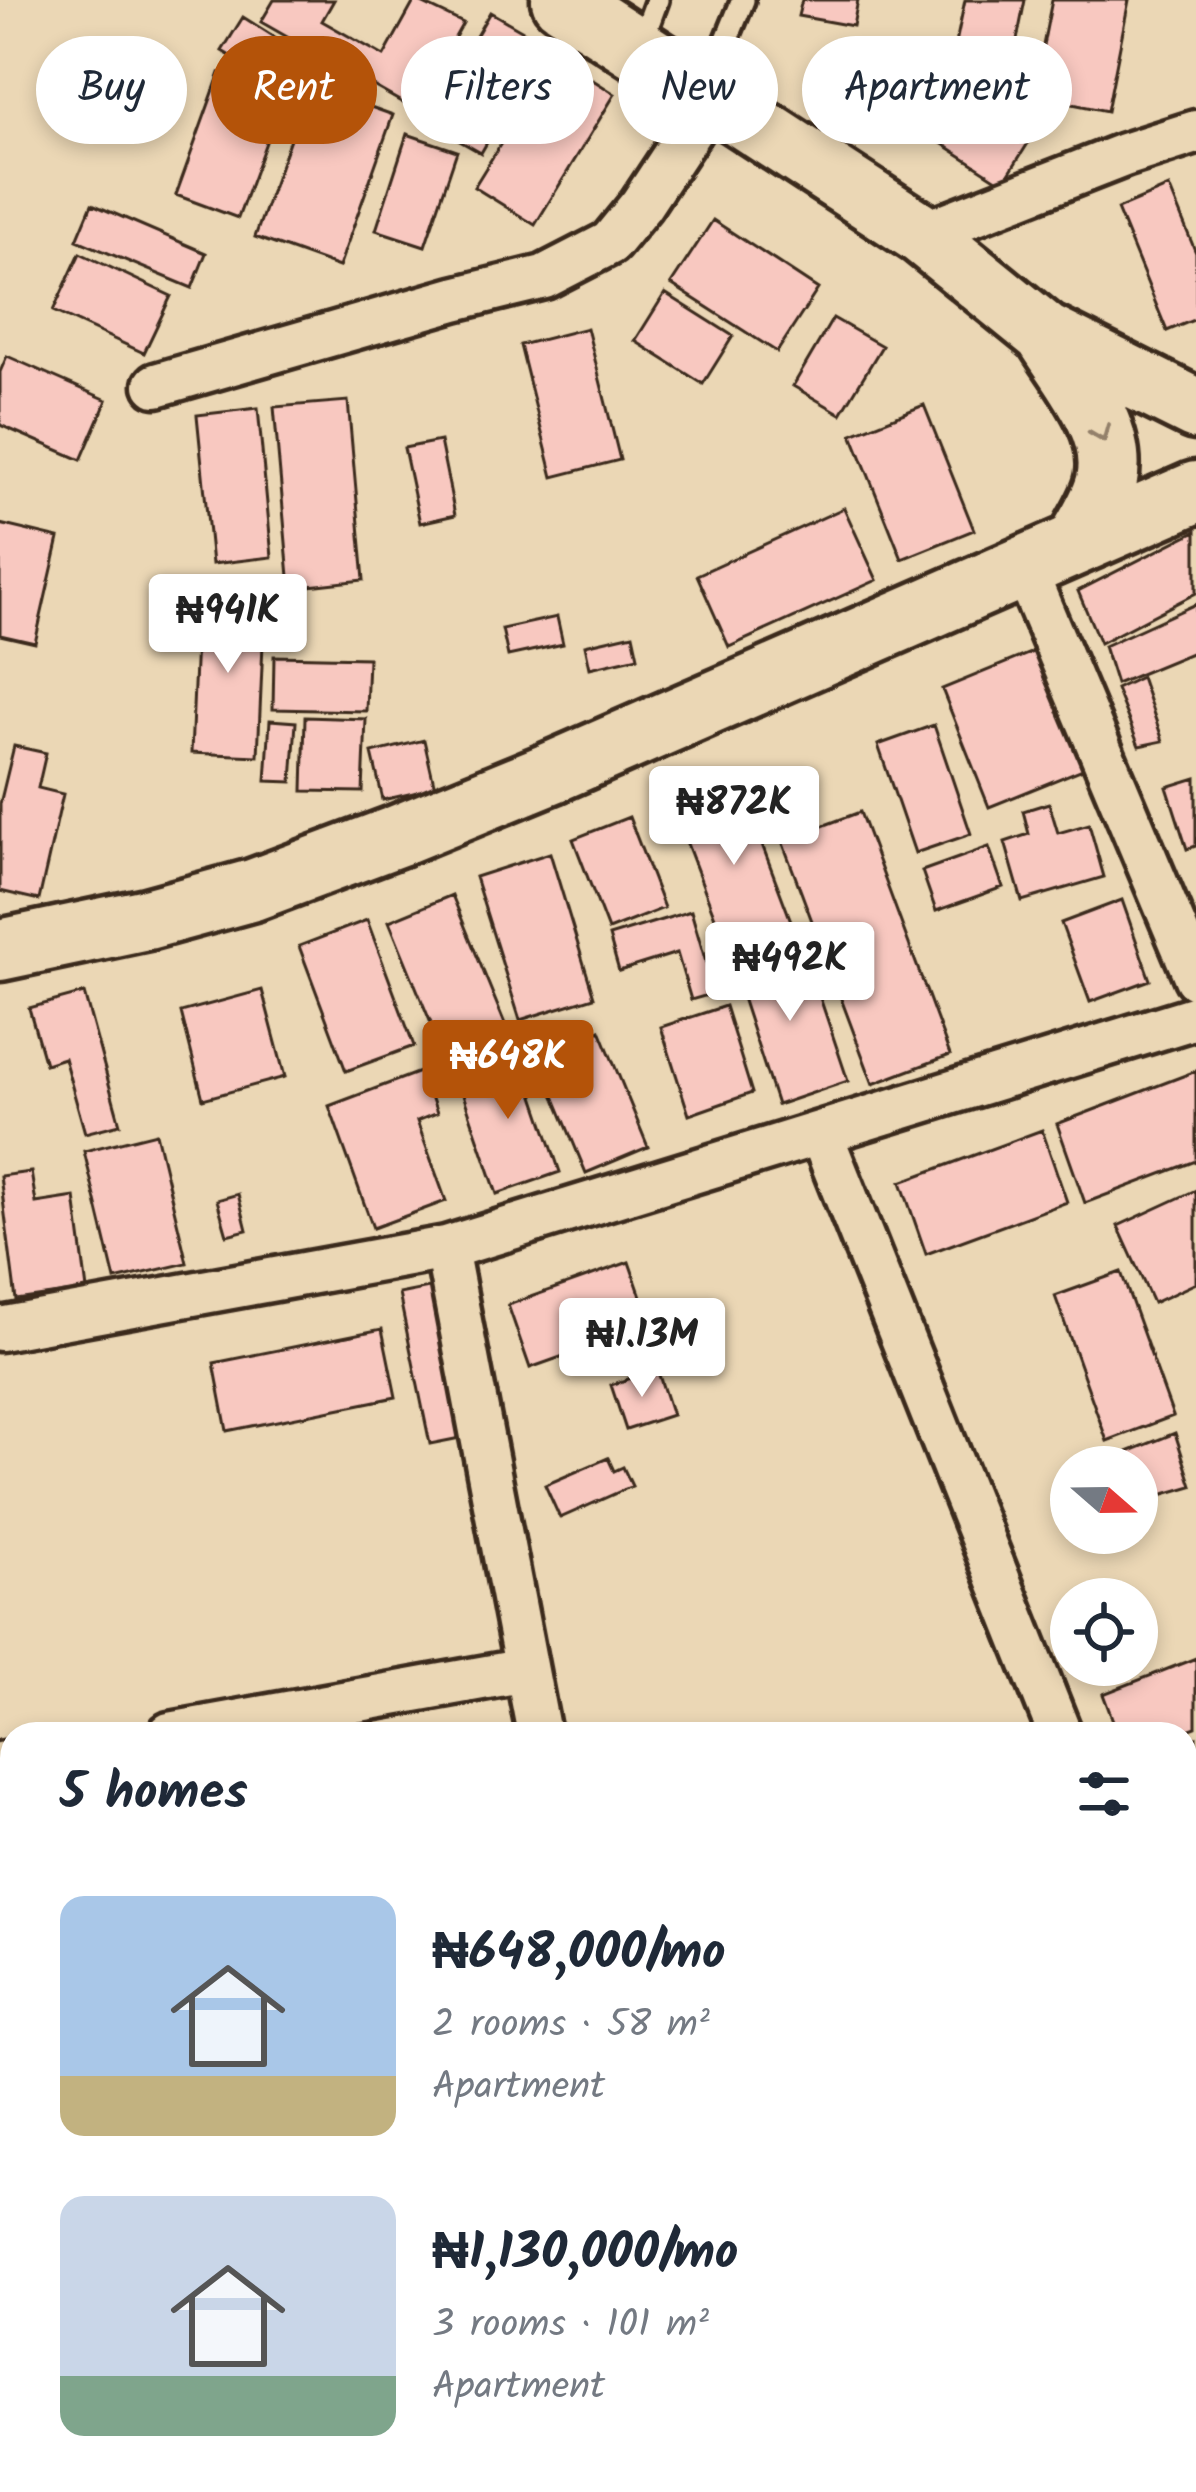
<!DOCTYPE html>
<html lang="en">
<head>
<meta charset="utf-8">
<style>
	:root { --surface:#fff; --page:#f2f2f3; --text:#1f2937; --muted:#747a83; --accent:#b45309 }
	body { margin:0; font-family:Kalam,sans-serif; background:var(--page); color:var(--text); height:100vh; display:flex; flex-direction:column; font-size:45px; white-space:nowrap }
	* { box-sizing:border-box; margin:0 }
	p { font-size:39px; color:var(--muted) }
	.icon { flex:none; width:66px; height:66px; fill:none; stroke:currentColor; stroke-width:2; stroke-linecap:round; stroke-linejoin:round }
	.map { position:relative; flex:1; overflow:hidden }
	.details { position:absolute; left:0px; top:1722px; width:1197px; height:771px; display:flex; flex-direction:column; background:var(--surface); border-radius:36px 36px 0 0; box-shadow:0 6px 18px #0003 }
	.details>* { flex:none }
	.guide { position:absolute; left:36px; top:36px; width:1125px; height:108px; display:flex; gap:24px }
	.needle { width:78px; rotate:110deg }
	.fabs { position:absolute; left:1050px; top:1446px; display:grid; gap:24px }
	.fabs a { display:grid; place-items:center; width:108px; height:108px; border-radius:50%; background:var(--surface); box-shadow:0 6px 18px #0003; font-size:60px }
	.price { position:absolute; translate:-50% -102px; padding:0 27px; border-radius:12px; background:#fff; color:#222; font-size:39px; line-height:78px; filter:drop-shadow(0 3px 6px #0008) }
	.price::after { content:''; position:absolute; left:50%; top:72px; width:36px; height:27px; margin-left:-18px; background:inherit; clip-path:polygon(0 0,100% 0,50% 100%) }
	.price.on { background:var(--accent); color:#fff }
	ul { padding:0; list-style:none }
	li { display:flex; align-items:center; gap:36px; height:300px; padding:0 60px }
	li span { display:grid; place-items:center; flex:none; width:336px; height:240px; border-radius:24px; color:#555 }
	li>.icon { margin-inline-start:auto }
	span .icon { width:144px; height:144px; fill:#fffc; stroke-width:1 }
	li b { font-size:51px }
	h2 { display:flex; justify-content:space-between; align-items:center; height:144px; padding:0 60px; font-size:51px }
	.pill { padding:0 42px; border-radius:54px; background:var(--surface); box-shadow:0 6px 18px #0003; font-size:42px; line-height:108px }
	.pill.on { background:var(--accent); color:#fff }
	.map>svg:first-child { display:block }
	.building { fill:#f8c8c0; stroke:#3b2a1e; stroke-width:3 }
	.lines { fill:none; stroke-linecap:round; stroke-linejoin:round }
	.lane-casing { stroke:#3b2a1e; stroke-width:30 }
	.street-casing { stroke:#3b2a1e; stroke-width:51 }
	.secondary-casing { stroke:#3b2a1e; stroke-width:69 }
	.lane { stroke:#ebd7b5; stroke-width:21 }
	.street { stroke:#ebd7b5; stroke-width:42 }
	.secondary { stroke:#ebd7b5; stroke-width:60 }
	.oneway { stroke:#93806a }
</style>
</head>
<body>
<div class="map">
<svg width="1196" height="2492" viewBox="0 0 1196 2492">
	<rect width="100%" height="100%" fill="#ebd7b5"/>
	<filter id="ink" filterUnits="userSpaceOnUse"><feTurbulence type="fractalNoise" baseFrequency=".00833" numOctaves="2"/><feDisplacementMap in="SourceGraphic" scale="24" xChannelSelector="R" yChannelSelector="G"/><feConvolveMatrix kernelMatrix="1 2 1 2 8 2 1 2 1" color-interpolation-filters="sRGB"/></filter>
	<g filter="url(#ink)">
		<path class="building" d="M274,0H334L322,21L384,56L415,0L463,23L416,107H410L261,22Z
			M802,0H858L853,26L798,16Z
			M965,0H1025L1014,55L956,43Z
			M1052,0H1129L1107,111L1033,96Z
			M490,12L544,43L481,153L426,122Z
			M243,17L305,56L285,89L222,51Z
			M555,56L615,94L535,225L474,187Z
			M935,64L1037,129L1003,183L901,117Z
			M220,73L283,96L238,218L176,195Z
			M309,85L393,115L339,267L255,237Z
			M407,134L457,151L425,246L376,230Z
			M1169,187L1196,253V319L1167,331L1117,209Z
			M92,204L206,253L192,288L77,240Z
			M713,220L818,289L777,352L671,284Z
			M80,253L171,296L144,353L53,311Z
			M665,293L733,336L703,384L635,341Z
			M833,318L882,346L841,414L793,386Z
			M587,328L620,460L553,477L520,345Z
			M7,356L107,400L81,460L0,425V372Z
			M348,401L364,580L290,588L274,407Z
			M924,405L974,530L902,559L852,434Z
			M258,408L272,557L212,564L197,415Z
			M440,441L455,515L420,523L404,448Z
			M844,508L877,580L729,647L697,575Z
			M0,524L59,538L35,643L0,635Z
			M1196,531V593L1100,643L1078,591Z
			M198,596L265,598L258,756L191,753Z
			M1196,604V651L1116,684L1104,646Z
			M557,617L563,644L508,656L502,629Z
			M633,634L638,657L590,668L585,645Z
			M1040,649L1088,767L989,807L942,689Z
			M274,656L368,658L366,711L273,709Z
			M1141,677L1163,741L1139,746L1116,689Z
			M305,717L366,719L363,792L303,791Z
			M270,720L296,722L292,782L266,781Z
			M934,725L971,834L915,853L878,745Z
			M424,740L435,788L383,800L372,753Z
			M14,746L46,753L38,788L63,794L39,900L0,891V804Z
			M1196,778V846L1187,849L1167,787Z
			M738,781L794,929L729,954L673,807Z
			M1049,803L1058,833L1089,824L1104,877L1022,901L1005,842L1029,834L1023,811Z
			M860,812L950,1055L873,1084L782,841Z
			M629,817L664,908L608,930L573,839Z
			M989,847L1003,887L936,911L922,871Z
			M550,853L594,997L520,1020L475,877Z
			M452,895L507,1029L444,1055L389,921Z
			M1122,900L1150,980L1090,1002L1061,923Z
			M691,911L715,993L691,1000L677,953L619,971L609,936Z
			M367,920L414,1046L346,1071L299,946Z
			M802,944L848,1081L777,1105L732,967Z
			M262,990L285,1077L203,1099L181,1012Z
			M84,993L120,1124L85,1133L64,1058L45,1064L29,1008Z
			M725,1006L752,1093L689,1115L661,1027Z
			M600,1030L648,1147L586,1173L537,1055Z
			M518,1049L560,1172L497,1194L455,1071Z
			M422,1071L437,1113L417,1121L446,1201L373,1228L329,1106Z
			M1196,1071V1161L1085,1203L1057,1124Z
			M1042,1130L1067,1202L926,1254L901,1182Z
			M156,1133L187,1263L115,1280L84,1151Z
			M31,1172L36,1203L75,1197L87,1290L16,1300L0,1176Z
			M1196,1190V1283L1153,1303L1118,1226Z
			M238,1194L247,1230L227,1235L217,1200Z
			M629,1262L651,1325L530,1368L508,1305Z
			M1121,1272L1173,1416L1107,1441L1055,1296Z
			M434,1287L465,1437L430,1444L399,1294Z
			M382,1329L396,1397L227,1431L214,1363Z
			M657,1369L672,1415L626,1430L611,1385Z
			M1175,1433L1192,1486L1137,1502V1467H1122L1120,1455Z
			M608,1458L614,1471L623,1467L632,1486L560,1518L545,1485Z
			M1196,1658V1727L1177,1734H1118L1103,1694Z
			M1196,1737V1813L1185,1818V1742Z"/>
		<g class="lines">
			<defs>
				<path id="lane" d="M639,49L657,0
					M707,88L743,0"/>
				<path id="street" d="M922,234L1124,155L1196,132
					M156,385L454,299L544,277L610,243L641,205L713,96
					M1023,566L1196,978
					M821,1134L1060,1734
					M446,1248L539,1734
					M0,1329L446,1248L1196,1017
					M170,1734L526,1670
					M0,1764L12,1762
					M0,1843L12,1877
					M1185,2044L1196,2071
					M1185,2144L1196,2138
					M185,2481L187,2492
					M496,2492L511,2481"/>
				<path id="secondary" d="M562,0L922,234L1045,334L1196,409
					M1045,334C1070,375 1118,429 1107,480C1103,501 1089,521 1079,540
					M0,950L147,919L253,890L397,836L551,773L1196,492"/>
			</defs>
			<use href="#lane" class="lane-casing"/>
			<use href="#street" class="street-casing"/>
			<use href="#secondary" class="secondary-casing"/>
			<use href="#lane" class="lane"/>
			<use href="#street" class="street"/>
			<use href="#secondary" class="secondary"/>
		</g>
		<defs><path id="oneway-chevron" d="M-2-3.5L2.5 0L-2 3.5" fill="none" stroke-width="1.6" stroke-linecap="round" stroke-linejoin="round" transform="scale(3)"/></defs>
		<use class="oneway" href="#oneway-chevron" transform="translate(1101 434) rotate(68)"/>
	</g>
</svg>
<div class="fabs">
<a><svg class="needle" viewBox="-14 -14 28 28"><path d="M0-13l5 13h-10z" fill="#e53935"/><path d="M0 13l5-13h-10z" fill="#747a83"/></svg></a>
<a><svg class="icon" aria-label="locate" viewBox="0 0 24 24"><circle cx="12" cy="12" r="6"/><path d="M12 2v4M12 18v4M2 12h4M18 12h4"/></svg></a>
</div>
<b class="price" style="left:228px;top:676px">₦941K</b>
<b class="price" style="left:734px;top:868px">₦872K</b>
<b class="price" style="left:790px;top:1024px">₦492K</b>
<b class="price on" style="left:508px;top:1122px">₦648K</b>
<b class="price" style="left:642px;top:1400px">₦1.13M</b>
<div class="guide">
<a class="pill">Buy</a>
<a class="pill on">Rent</a>
<a class="pill">Filters</a>
<a class="pill">New</a>
<a class="pill">Apartment</a>
</div>
<section class="details">
<h2>5 homes<svg class="icon" aria-label="filters" viewBox="0 0 24 24"><path d="M4 7h16M4 17h16"/><circle cx="9" cy="7" r="2"/><circle cx="15" cy="17" r="2"/></svg></h2>
<ul>
<li><span style="background:linear-gradient(#a9c7e8 75%,#c2b280 0)"><svg class="icon" aria-label="home" viewBox="0 0 24 24"><path d="M3 11l9-7 9 7M6 9v11h12V9"/></svg></span><div><b>₦648,000/mo</b><p>2 rooms · 58 m²</p><p>Apartment</p></div></li>
<li><span style="background:linear-gradient(#c9d6e8 75%,#7fa58c 0)"><svg class="icon" aria-label="home" viewBox="0 0 24 24"><path d="M3 11l9-7 9 7M6 9v11h12V9"/></svg></span><div><b>₦1,130,000/mo</b><p>3 rooms · 101 m²</p><p>Apartment</p></div></li>
</ul>
</section>
</div>
</body>
</html>
